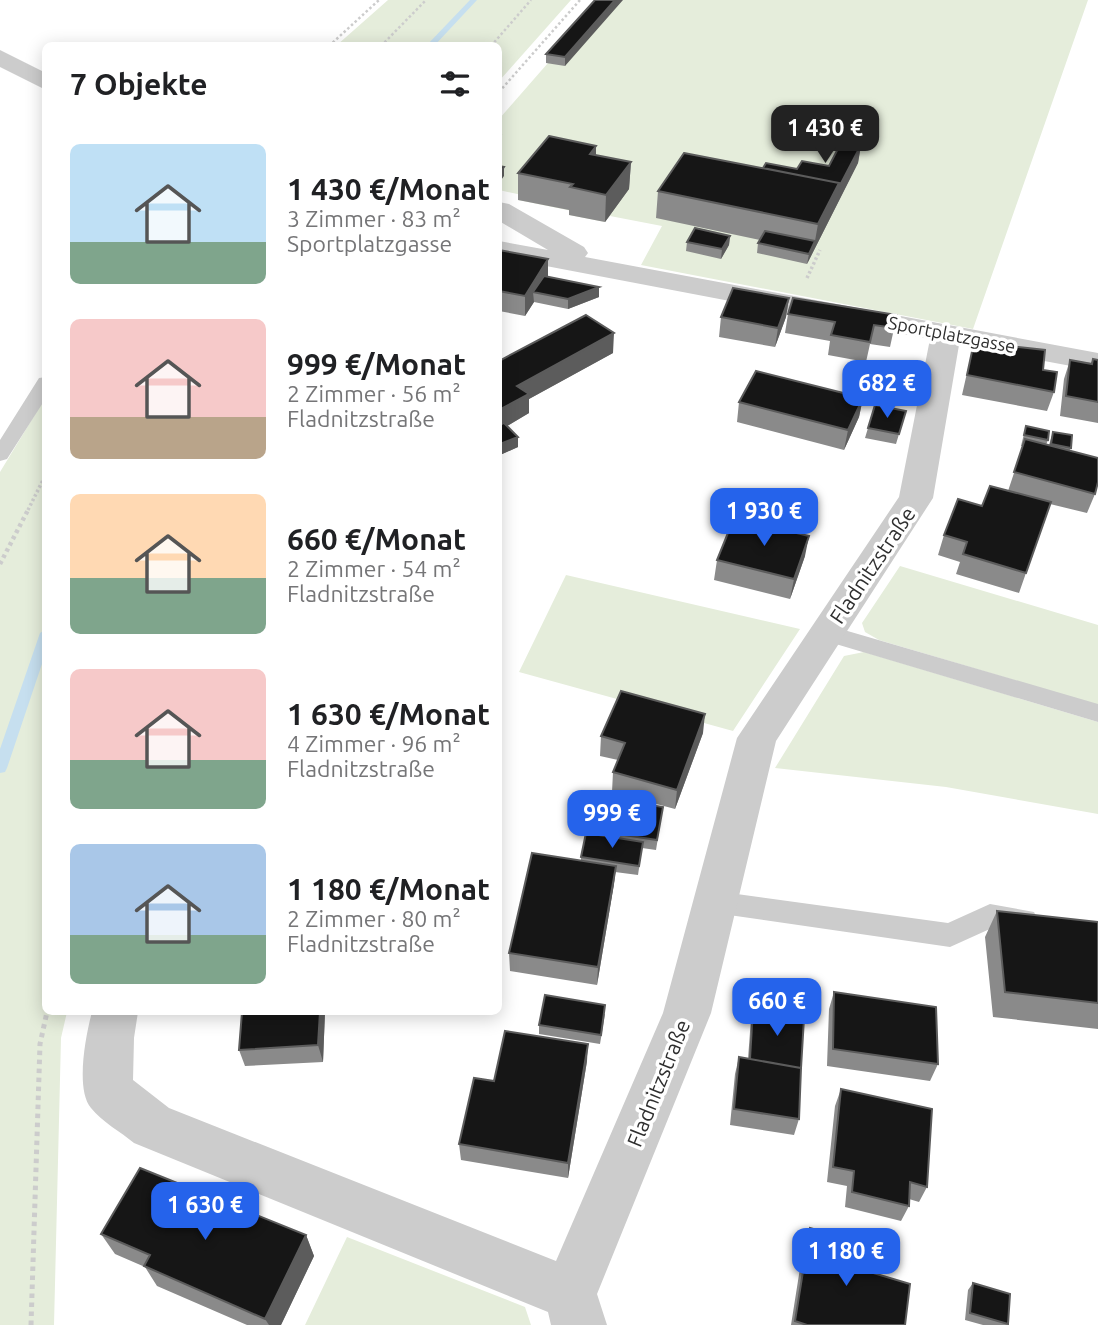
<!DOCTYPE html>
<html lang="de">
<head>
<meta charset="utf-8">
<style>
	:root { --surface:#fff; --page:#f6f6f6; --text:#202124; --muted:#757577; --accent:#2563eb }
	body { margin:0; font-family:Ubuntu,sans-serif; background:var(--page); color:var(--text); height:100vh; display:flex; flex-direction:column; font-size:26px; white-space:nowrap }
	* { box-sizing:border-box; margin:0 }
	p { font-size:23px; color:var(--muted) }
	.icon { flex:none; width:38px; height:38px; fill:none; stroke:currentColor; stroke-width:2; stroke-linecap:round; stroke-linejoin:round }
	.map { position:relative; flex:1; overflow:hidden }
	.drawer { position:absolute; left:42px; top:42px; width:460px; height:973px; display:flex; flex-direction:column; background:var(--surface); border-radius:10px; box-shadow:0 4px 18px #0003 }
	.drawer>* { flex:none }
	.price { position:absolute; translate:-50% -60px; padding:0 16px; border-radius:14px; background:var(--accent); color:#fff; font-size:23px; line-height:46px; filter:drop-shadow(0 2px 4px #0008) }
	.price::after { content:''; position:absolute; left:50%; top:42px; width:21px; height:16px; margin-left:-10px; background:inherit; clip-path:polygon(0 0,100% 0,50% 100%) }
	.price.active { background:#222; color:#fff }
	ul { padding:0; list-style:none }
	li { display:flex; align-items:center; gap:21px; height:175px; padding:0 28px }
	li span { display:grid; place-items:center; flex:none; width:196px; height:140px; border-radius:10px; color:#555 }
	li>.icon { margin-inline-start:auto }
	span .icon { width:84px; height:84px; fill:#fffc; stroke-width:1 }
	li b { font-size:30px }
	h2 { display:flex; justify-content:space-between; align-items:center; height:84px; padding:0 28px; font-size:30px }
	.map>svg:first-child { display:block }
	.green { fill:#e5eddb }
	.lines { fill:none; stroke-linecap:round; stroke-linejoin:round }
	.stream { fill:#c6dfef; fill-rule:evenodd }
	.path-far3 { stroke:#ccc; stroke-width:2.5; stroke-dasharray:2.5 2.5; stroke-linecap:butt }
	.path-far2 { stroke:#ccc; stroke-width:3.5; stroke-dasharray:2.5 2.5; stroke-linecap:butt }
	.path-far1 { stroke:#ccc; stroke-width:4.5; stroke-dasharray:3.5 3.5; stroke-linecap:butt }
	.path { stroke:#ccc; stroke-width:5; stroke-dasharray:4.5 4.5; stroke-linecap:butt }
	.lane { fill:#ccc; fill-rule:evenodd }
	.street { fill:#ccc; fill-rule:evenodd }
	.wall { fill:#8a8a8a }
	.shaded-wall { fill:#5c5c5c }
	.building { fill:#161616; stroke:#5c5c5c; stroke-width:2 }
	.labels { text-anchor:middle; dominant-baseline:central; stroke-width:7; stroke-linejoin:round; paint-order:stroke }
	.far-street-label { font-size:18px; fill:#2f2f2f; stroke:#fff }
	.street-label { font-size:21px; fill:#2f2f2f; stroke:#fff }
</style>
</head>
<body>
<div class="map">
<svg width="1098" height="1325" viewBox="0 0 1098 1325">
	<rect width="100%" height="100%" fill="#fff"/>
	<path class="green" d="M388,0H571L499,81V46L337,45Z
		M603,0H1088L973,329L641,265L662,226L610,216L605,222L569,215L572,211L518,200L522,195L499,190V119Z
		M45,398L46,1012H67L61,1038L54,1325H0V472Z
		M900,566L1098,625V705L879,640L865,632L862,623Z
		M566,575L800,629L733,731L519,672Z
		M864,652L1098,722V814L946,787L775,768L844,656Z
		M347,1237L525,1307L531,1325H305Z"/>
	<g class="lines">
		<path class="stream" d="M470,0H477L434,46H426Z
			M46,629V652L7,768L5,772L0,773V749L40,633Z"/>
		<path class="path-far3" d="M329,46L379,0
			M381,46L426,0
			M491,46L531,0
			M499,92L580,0"/>
		<path class="path-far2" d="M807,278L820,250
			M28,510L46,474"/>
		<path class="path-far1" d="M0,564L29,508"/>
		<path class="path" d="M31,1325L40,1044L47,1012"/>
		<path class="lane" d="M46,377V398L7,459L0,461V440L39,378Z
			M827,625L1098,704V722L819,639L816,633L819,627Z
			M715,891L948,923L990,904L1034,912L1038,920L1034,928L1025,932L992,928L950,947L715,913L706,910L702,902L706,894Z"/>
		<path class="street" d="M0,50L46,73V90L0,67Z
			M499,202L509,204L584,247L588,253L585,257L1098,353V371L959,345L933,498L776,741L711,1013L597,1294L607,1325H551L548,1312L134,1143C121,1132 102,1122 91,1108C75,1089 86,1034 92,1012H138L134,1038L133,1080L169,1108L556,1261L663,1013L737,738L899,497L930,339L499,257V241L548,250L499,221Z"/>
	</g>
	<path class="wall" d="M595,0L565,66L546,63V54Z
		M861,145L858,163L807,264L757,253L758,243L760,240L656,218L658,191L763,168L797,169L829,166Z
		M596,146V155L631,162L629,189L605,222L569,215V210L518,200V173Z
		M730,236L729,245L721,259L686,251L687,242Z
		M499,250L548,277L599,297L568,309L534,302L525,316L499,311Z
		M789,298L786,317L775,347L719,337L721,317Z
		M788,314L897,315L890,347L870,344L866,362L828,355L830,341L785,333Z
		M974,342L1043,370L1054,392L1047,411L962,395Z
		M613,353L529,399V413L507,426L518,447L500,455L499,453V361Z
		M1093,359L1098,360V423L1060,416L1064,379L1070,360L1091,363Z
		M863,398L859,417L844,450L737,422L739,402Z
		M906,411L896,444L865,438L868,428Z
		M1026,426L1048,440L1046,445H1049L1053,432L1071,448L1070,450L1095,494L1087,513L1050,504L1019,593L956,574L960,562L938,555L944,535L982,506L1008,491L1023,446H1021Z
		M805,556L790,599L714,580L717,560Z
		M703,733L675,809L612,792L613,772L618,760L600,756L601,736Z
		M663,807L656,850L642,848L638,875L615,872L614,884L597,985L510,971L509,953L581,861V857L611,837V833Z
		M997,911L1098,922V1029L993,1017L985,937Z
		M834,992L938,1064L930,1081L827,1066L829,1009Z
		M753,1009L799,1119L794,1135L730,1125L735,1074L739,1057L748,1059L751,1018Z
		M242,1012H325L323,1062L245,1066L239,1050Z
		M605,1014L600,1044L539,1034V1025Z
		M587,1061L568,1178L461,1160L459,1144L494,1081Z
		M841,1089L927,1187L919,1202L909,1199V1206L901,1221L845,1207L847,1186L827,1182L835,1106Z
		M810,1228L850,1266L905,1325H791L804,1243Z
		M101,1234L306,1235L314,1256L281,1325H247L157,1286L145,1267L115,1254Z
		M973,1283L1008,1324L1007,1325H983L965,1320L968,1290Z"/>
	<path class="shaded-wall" d="M615,0H623L565,66V57Z
		M861,145L858,163L807,264L809,254L815,241L818,224L839,183Z
		M596,146V172L590,154Z
		M631,162L629,189L605,222L606,195Z
		M504,167V176L499,183V174Z
		M730,236L729,245L721,259L722,249Z
		M548,259V278L533,292L534,302L525,316V296Z
		M599,287V297L568,309V299Z
		M789,298L786,317L775,347L778,328Z
		M614,333L613,353L529,399V413L502,429L501,409L517,386Z
		M863,398L859,417L844,450L848,430Z
		M518,437V447L500,455V444Z
		M809,536L805,556L790,599L794,579Z
		M705,714L703,733L675,809L677,790Z
		M616,866L614,884L597,985L598,967Z
		M320,1012H325L323,1062L318,1045Z
		M588,1044L587,1061L568,1178V1163Z
		M306,1235L314,1256L281,1325H269L265,1319Z"/>
	<path class="building" d="M595,0H615L565,57L546,54Z
		M499,135H501L500,149H499Z
		M549,136L596,146L590,154L631,162L606,195L570,187L573,184L518,173Z
		M842,141L861,145L837,191L839,183L763,168L766,163L797,169L802,161L829,166Z
		M684,153L839,183L818,224L658,191Z
		M499,166L504,167L499,174Z
		M695,228L730,236L722,249L687,242Z
		M765,231L815,241L809,254L758,243Z
		M499,250L548,259L525,296L499,291Z
		M544,276L599,287L568,299L533,292Z
		M733,288L789,298L778,328L721,317Z
		M793,298L897,315L895,328L874,325L870,342L831,335L835,322L788,314Z
		M586,315L614,333L517,386L529,394L501,409L499,407V361Z
		M974,342L1045,350L1043,370L1057,372L1054,392L967,375Z
		M1093,359L1098,360V402L1066,396L1070,360L1092,364Z
		M756,371L863,398L848,430L739,402Z
		M875,405L906,411L899,434L868,428Z
		M504,423L518,437L500,444L499,443V425Z
		M1026,426L1049,431L1048,440L1024,435Z
		M1053,432L1072,435L1071,448L1051,444Z
		M1025,439L1098,458V482L1095,494L1014,472Z
		M990,486L1051,502L1026,573L963,554L967,542L944,535L958,499L982,506Z
		M734,518L809,536L794,579L717,560Z
		M621,691L705,714L677,790L613,772L625,743L601,736Z
		M617,800L663,807L657,840L611,833Z
		M586,833L643,842L639,866L581,857Z
		M532,853L616,866L598,967L509,953Z
		M997,911L1098,922V1003L1005,992Z
		M834,992L936,1007L938,1064L833,1049Z
		M545,995L605,1005L601,1035L539,1025Z
		M753,1009L804,1018L801,1068L750,1059Z
		M242,1012H320L318,1045L239,1050Z
		M505,1031L588,1044L568,1163L459,1144L474,1078L494,1081Z
		M739,1057L801,1068L799,1119L734,1109Z
		M841,1089L932,1109L927,1187L910,1182L909,1206L852,1192L854,1171L833,1167Z
		M140,1168L306,1235L265,1319L144,1266L150,1255L101,1234Z
		M810,1228L854,1241L850,1266L910,1284L905,1325H807L795,1321Z
		M973,1283L1010,1294L1008,1324L970,1313Z"/>
	<g class="labels">
		<g class="far-street-label">
			<text transform="translate(952 334) rotate(11)">Sportplatzgasse</text>
		</g>
		<g class="street-label">
			<text transform="translate(872 565) rotate(-56)">Fladnitzstraße</text>
			<text transform="translate(658 1083) rotate(-68)">Fladnitzstraße</text>
		</g>
	</g>
</svg>
<b class="price active" style="left:825px;top:165px">1 430 €</b>
<b class="price" style="left:887px;top:420px">682 €</b>
<b class="price" style="left:764px;top:548px">1 930 €</b>
<b class="price" style="left:612px;top:850px">999 €</b>
<b class="price" style="left:777px;top:1038px">660 €</b>
<b class="price" style="left:205px;top:1242px">1 630 €</b>
<b class="price" style="left:846px;top:1288px">1 180 €</b>
<section class="drawer">
<h2>7 Objekte<svg class="icon" aria-label="filters" viewBox="0 0 24 24"><path d="M4 7h16M4 17h16"/><circle cx="9" cy="7" r="2"/><circle cx="15" cy="17" r="2"/></svg></h2>
<ul>
<li><span style="background:linear-gradient(#bfe0f5 70%,#7fa58c 0)"><svg class="icon" aria-label="home" viewBox="0 0 24 24"><path d="M3 11l9-7 9 7M6 9v11h12V9"/></svg></span><div><b>1 430 €/Monat</b><p>3 Zimmer · 83 m²</p><p>Sportplatzgasse</p></div></li>
<li><span style="background:linear-gradient(#f6c9c9 70%,#b9a48a 0)"><svg class="icon" aria-label="home" viewBox="0 0 24 24"><path d="M3 11l9-7 9 7M6 9v11h12V9"/></svg></span><div><b>999 €/Monat</b><p>2 Zimmer · 56 m²</p><p>Fladnitzstraße</p></div></li>
<li><span style="background:linear-gradient(#ffd9b3 60%,#7fa58c 0)"><svg class="icon" aria-label="home" viewBox="0 0 24 24"><path d="M3 11l9-7 9 7M6 9v11h12V9"/></svg></span><div><b>660 €/Monat</b><p>2 Zimmer · 54 m²</p><p>Fladnitzstraße</p></div></li>
<li><span style="background:linear-gradient(#f6c9c9 65%,#7fa58c 0)"><svg class="icon" aria-label="home" viewBox="0 0 24 24"><path d="M3 11l9-7 9 7M6 9v11h12V9"/></svg></span><div><b>1 630 €/Monat</b><p>4 Zimmer · 96 m²</p><p>Fladnitzstraße</p></div></li>
<li><span style="background:linear-gradient(#a9c7e8 65%,#7fa58c 0)"><svg class="icon" aria-label="home" viewBox="0 0 24 24"><path d="M3 11l9-7 9 7M6 9v11h12V9"/></svg></span><div><b>1 180 €/Monat</b><p>2 Zimmer · 80 m²</p><p>Fladnitzstraße</p></div></li>
</ul>
</section>
</div>
</body>
</html>
